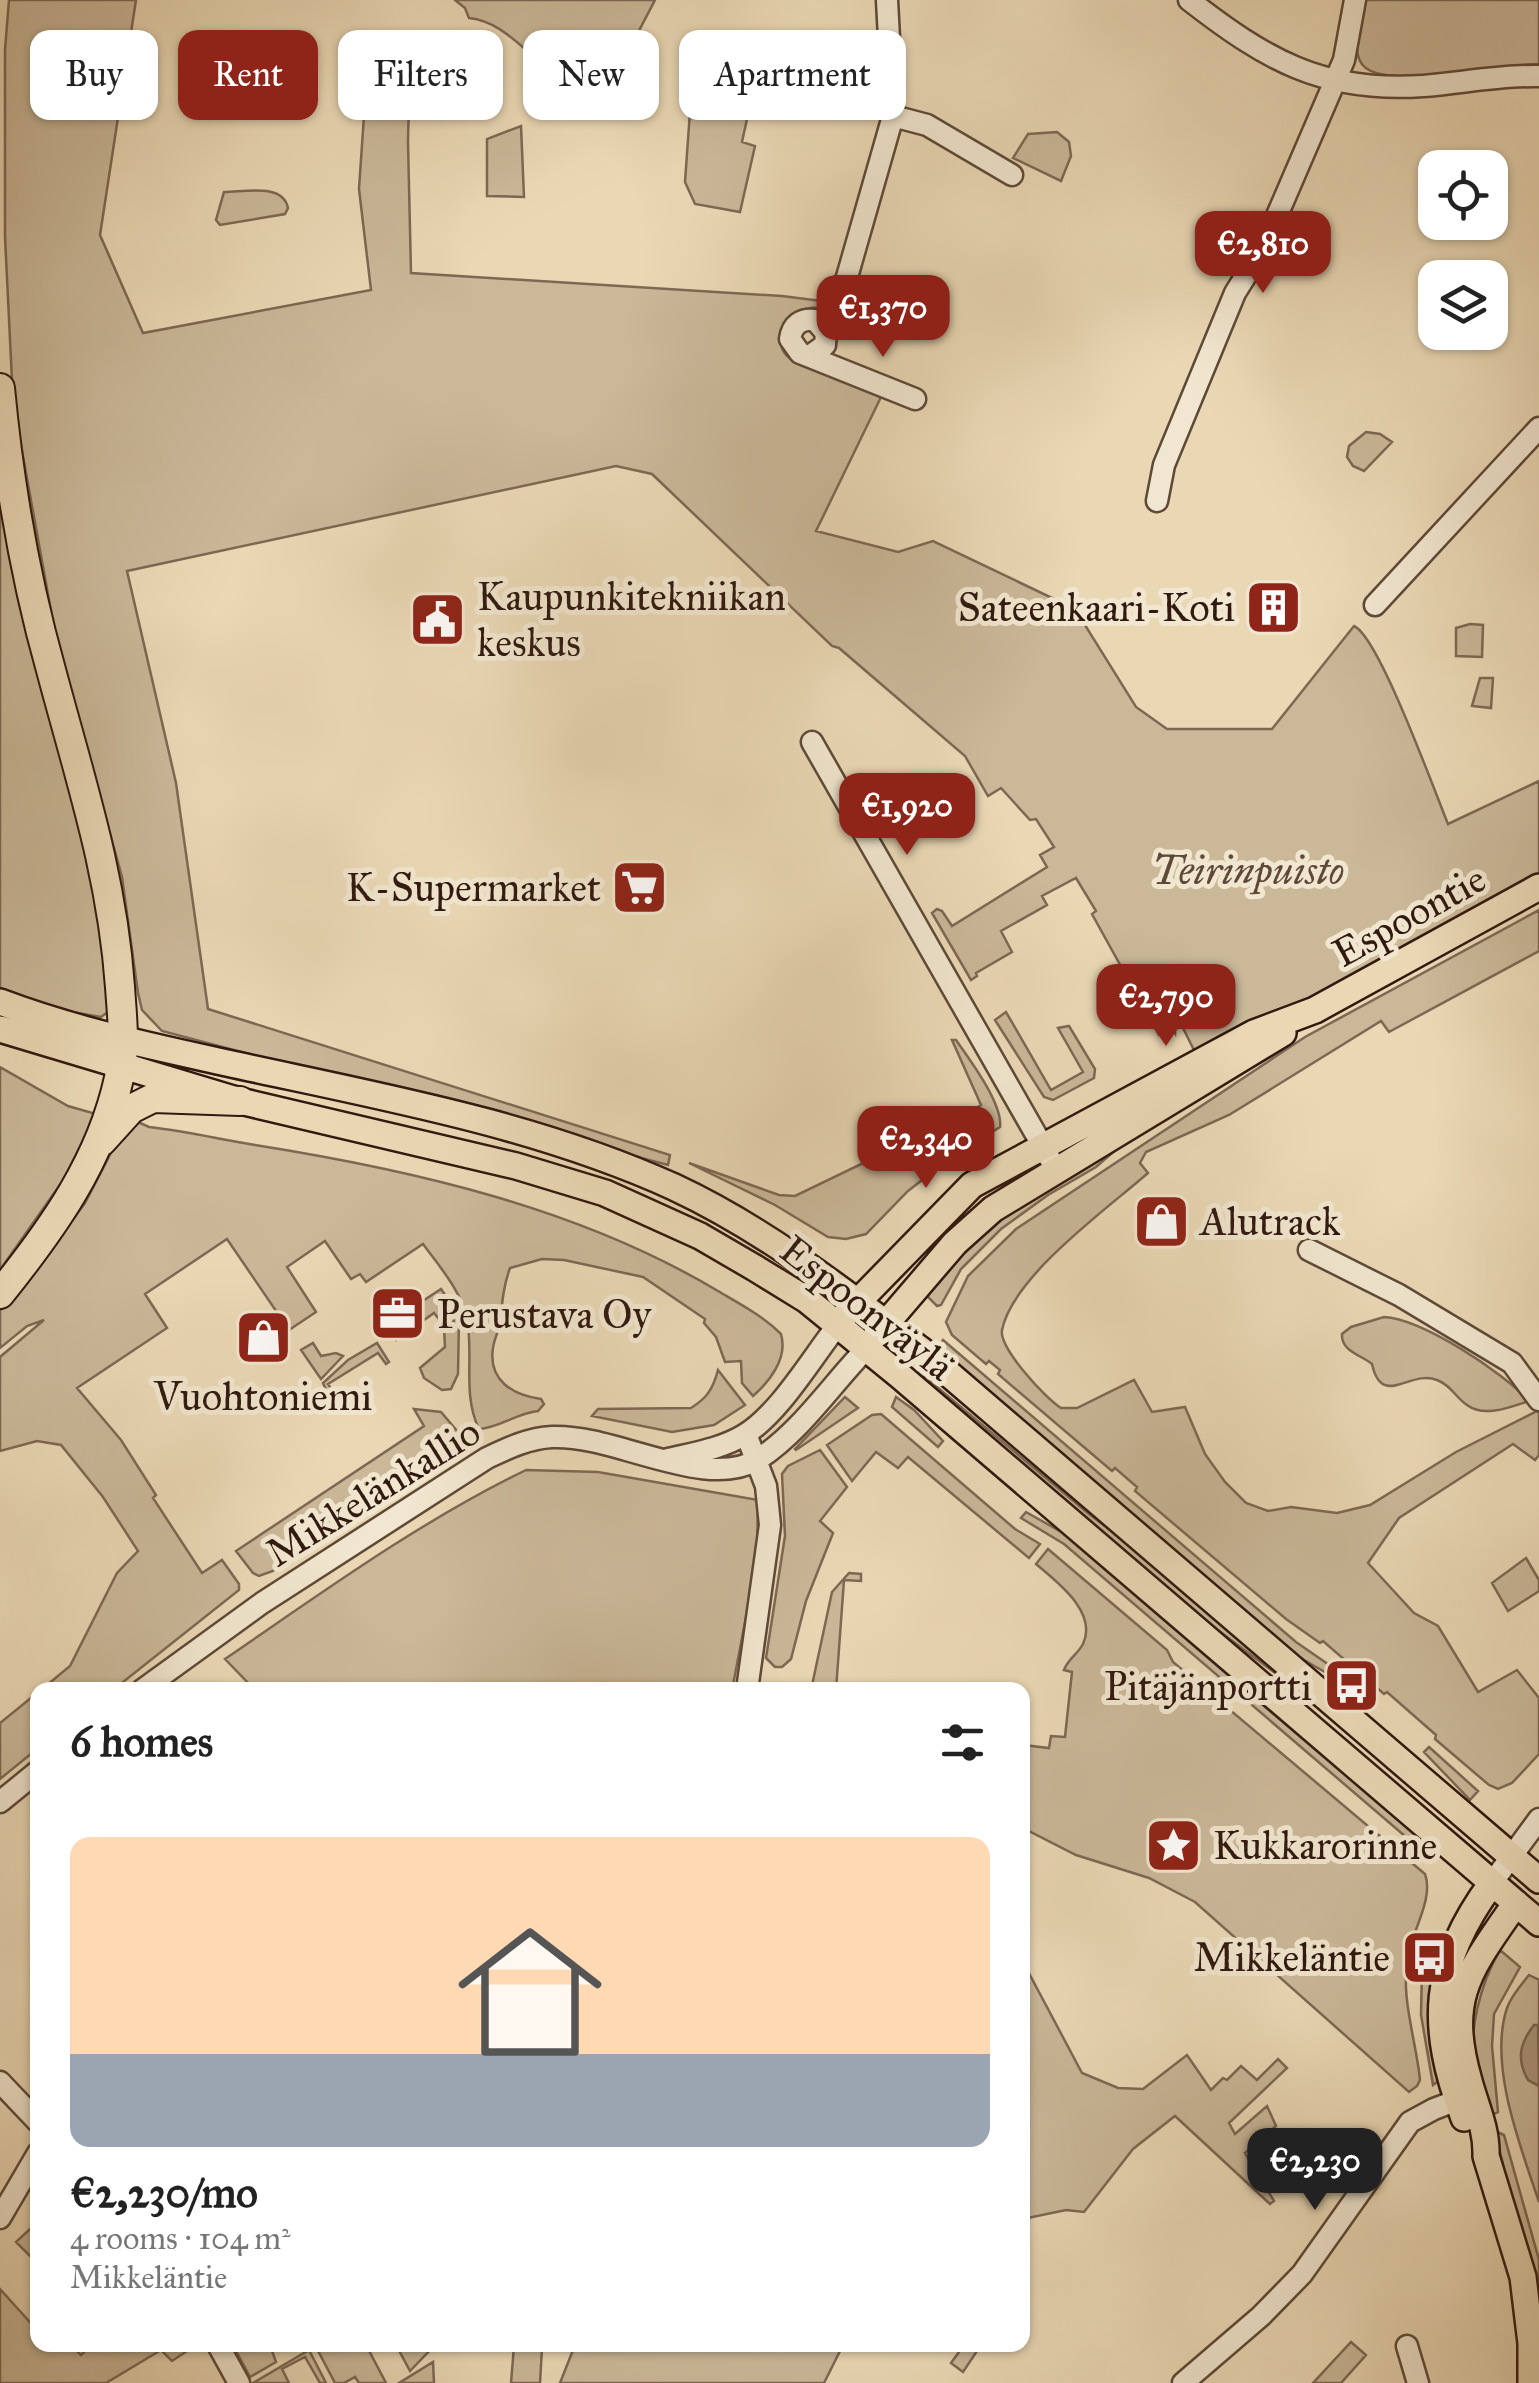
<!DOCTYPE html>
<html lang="en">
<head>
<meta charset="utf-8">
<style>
	:root { --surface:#fff; --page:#f2f2f2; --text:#222; --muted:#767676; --accent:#8f2418 }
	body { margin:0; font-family:"IM FELL Great Primer",serif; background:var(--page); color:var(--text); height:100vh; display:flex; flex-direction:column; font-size:38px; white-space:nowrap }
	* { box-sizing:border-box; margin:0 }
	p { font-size:32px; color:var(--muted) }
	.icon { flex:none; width:55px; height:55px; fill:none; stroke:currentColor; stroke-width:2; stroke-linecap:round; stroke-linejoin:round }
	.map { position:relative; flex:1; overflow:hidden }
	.details { position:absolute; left:30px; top:1682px; width:1000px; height:670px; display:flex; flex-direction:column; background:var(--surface); border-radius:20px; box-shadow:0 2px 8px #0004 }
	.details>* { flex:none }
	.hud { position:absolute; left:30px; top:30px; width:1000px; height:90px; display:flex; gap:20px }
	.fabs { position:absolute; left:1418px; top:150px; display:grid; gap:20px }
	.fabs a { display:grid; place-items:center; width:90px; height:90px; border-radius:20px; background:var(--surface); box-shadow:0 2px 8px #0004; font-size:50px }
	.price { position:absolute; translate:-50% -85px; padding:0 22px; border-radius:20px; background:var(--accent); color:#fff; font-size:32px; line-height:65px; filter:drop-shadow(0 2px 5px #0008) }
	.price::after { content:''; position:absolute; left:50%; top:60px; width:30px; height:22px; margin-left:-15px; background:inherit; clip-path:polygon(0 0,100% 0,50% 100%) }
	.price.current { background:#222; color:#fff }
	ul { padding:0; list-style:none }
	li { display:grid; align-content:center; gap:20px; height:530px; padding:0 40px }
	li span { display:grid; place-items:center; height:310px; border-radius:20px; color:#555 }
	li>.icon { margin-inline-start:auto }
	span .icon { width:180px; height:180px; fill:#fffc; stroke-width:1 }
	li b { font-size:42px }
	h2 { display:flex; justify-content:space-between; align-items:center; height:120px; padding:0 40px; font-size:42px }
	.chip { padding:0 35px; border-radius:20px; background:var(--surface); box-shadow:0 2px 8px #0004; font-size:35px; line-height:90px }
	.chip.current { background:var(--accent); color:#fff }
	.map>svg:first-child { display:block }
	.green { fill:#cab899; stroke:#7d6854; stroke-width:2.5 }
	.water { fill:#ab977d; stroke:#7a6551; stroke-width:2.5 }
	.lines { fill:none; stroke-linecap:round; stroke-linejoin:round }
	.minor-casing { stroke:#5e4938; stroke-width:25 }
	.major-casing { stroke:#30190f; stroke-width:30 }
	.highway-casing { stroke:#30190f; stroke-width:32 }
	.minor { stroke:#f1e6cf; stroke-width:20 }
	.major { stroke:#ead8b5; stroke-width:25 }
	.highway { stroke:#ead8b5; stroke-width:28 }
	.labels { text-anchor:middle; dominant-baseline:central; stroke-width:10; stroke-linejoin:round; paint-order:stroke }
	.poi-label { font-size:40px; fill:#30190f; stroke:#f1e6cf; text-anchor:start }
	.park-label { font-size:40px; font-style:italic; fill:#5e4938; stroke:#f1e6cf }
	.street-label { font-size:40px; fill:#30190f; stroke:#f1e6cf }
</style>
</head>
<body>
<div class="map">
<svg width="1539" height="2383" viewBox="0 0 1539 2383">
	<rect width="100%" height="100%" fill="#ead8b5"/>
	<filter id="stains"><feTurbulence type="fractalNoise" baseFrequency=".002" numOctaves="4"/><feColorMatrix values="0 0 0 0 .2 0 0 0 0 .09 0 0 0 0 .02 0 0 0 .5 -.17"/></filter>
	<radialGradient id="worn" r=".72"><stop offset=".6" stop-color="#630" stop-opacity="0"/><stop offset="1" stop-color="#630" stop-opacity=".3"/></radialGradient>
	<path class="green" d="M9,0H136L100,235L143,333L371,290L359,189L369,42L410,57L408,142L411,273L782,296L822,301L820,308C806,307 793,310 786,324C769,359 799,363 822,370C842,377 862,387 882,395L816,531L898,552L933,541L1075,609L1136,707L1167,729H1272L1354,626C1379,637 1434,790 1448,824L1539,781V874L1278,1015L1196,1054L1182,1026L1175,1027V1033L1173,1030L1159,1035L1092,914L1096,911L1076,878L1042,896L1047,905L1001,931L1012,952L976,973L977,976L971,980L932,913L937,909L942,911L952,926L1047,867L1040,855L1054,847L1036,819L1030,820L1001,788L988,796L965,756L839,648L832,646L652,474L616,466L127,571L176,783L208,1009L670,1155L668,1165L162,1031L142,1010L138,993L122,877L55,633L13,401L5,237V50Z
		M455,0H655L631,46L533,56C513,39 496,21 469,18L465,8Z
		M1364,0H1539V64C1505,63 1375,95 1360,61C1352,45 1362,18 1364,0Z
		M692,83L752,96L742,142L755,146L740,212L695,204L685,182Z
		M521,126L524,197L487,196V139Z
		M1057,132L1069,142L1071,156L1061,181L1013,158L1028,134Z
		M224,192C245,192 283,183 288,208L285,214L220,225L216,220Z
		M1366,432L1380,434L1392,442L1364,471L1353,466L1347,457L1349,446Z
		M0,489L99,901L109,1005L108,1012L101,1017L72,1012L0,990Z
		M1470,624L1483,625L1482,657L1456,656V628Z
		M1480,678H1493L1491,708L1472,706Z
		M1539,910V951L1389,1032L1381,1021L1229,1115L1146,1152L1140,1163L1148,1173C1107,1209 1013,1276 1002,1330C999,1348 1045,1398 1061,1408H1077L1134,1380L1152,1412L1185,1407L1205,1454L1225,1482L1246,1503L1268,1511L1291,1507L1337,1513L1370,1505L1456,1452L1539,1410V1455L1535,1460L1513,1444L1399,1518L1368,1563L1414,1613L1438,1626L1478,1692L1517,1670L1539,1698V1754L1512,1783L1498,1789L1489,1785L1435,1739L1436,1735L1387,1692L1384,1694L1323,1641L1320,1643L1286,1619L1135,1491L1137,1487L1115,1468L1112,1471L998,1374L1000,1370L989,1361L986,1364L952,1335L946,1322L968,1276L1016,1229L1305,1037Z
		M1006,1012L1051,1090L1083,1072L1058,1028L1069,1026L1095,1069L1094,1078L1053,1100L1044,1097L995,1020Z
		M952,1040H956C970,1060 1003,1104 1000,1127L970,1146L965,1144L952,1121L981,1105Z
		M0,1067L68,1106L96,1114L64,1179L0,1270Z
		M129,1118L149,1127C185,1131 219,1139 255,1145C413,1170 579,1208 718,1291C740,1304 763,1316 781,1334C788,1358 770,1381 753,1396L742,1383L741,1361L725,1362L716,1337L704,1323L705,1319L643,1277L564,1260L542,1259L510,1268C503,1287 502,1305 500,1324C498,1332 494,1340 493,1348C488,1380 512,1395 541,1399L544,1404L538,1411C517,1413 499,1428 479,1429C462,1394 474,1356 467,1319C462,1292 439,1266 423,1244L366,1282L360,1274L351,1279L325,1241L287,1267L316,1312L289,1330L227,1239L145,1294L167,1328L77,1388L121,1440L156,1495L153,1498L202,1573L222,1560L239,1584V1590L113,1690H41L70,1666L117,1573L138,1551L103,1497L61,1445L37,1441L0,1451V1357L44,1320L27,1326L0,1348V1311L38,1267L85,1203Z
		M938,1127L951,1156L948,1160L908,1191L866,1234L846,1239L828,1237L775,1205L689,1163L779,1195L795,1196Z
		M1126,1141L1096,1167L1048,1195L1001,1229L961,1269L941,1305L937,1306L926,1295L989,1226Z
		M441,1289L458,1314L443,1324L434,1313L396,1340L392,1334L412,1320L406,1312Z
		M1384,1317C1422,1319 1503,1372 1529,1401C1511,1407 1484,1418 1467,1405C1455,1397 1451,1385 1437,1380C1410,1369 1382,1409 1372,1364C1361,1355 1341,1351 1342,1334L1351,1327Z
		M459,1318L458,1374L451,1389L442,1390L424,1378L420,1368L445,1347L444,1327Z
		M943,1340L1296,1642L1348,1678L1344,1683L1297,1656L937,1348Z
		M313,1343L321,1356L336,1353L343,1356L321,1379L301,1350Z
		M377,1343L389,1362L386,1364L378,1353L328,1384L344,1407L339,1411L334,1408L323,1383L348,1360Z
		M718,1370L745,1405L714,1425L672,1432L592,1416L598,1409L691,1408C707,1398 713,1389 718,1370Z
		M919,1372L1089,1514L1179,1582L1453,1823L1302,1693L1176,1599L914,1377Z
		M845,1397L858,1408L796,1450L795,1449Z
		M896,1397L914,1410L943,1441L938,1447L892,1407Z
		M414,1409L441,1412L463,1438V1443L273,1571L259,1576L253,1573L236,1551L424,1426Z
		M881,1414L1015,1529L1040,1544L1029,1558L908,1457L898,1468L876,1452L852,1481L827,1445L872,1415Z
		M820,1450L847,1487L820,1521L833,1533L806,1601L791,1659L782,1667H775L766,1658L785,1536L782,1474L788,1466Z
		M526,1470L598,1472L758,1500L757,1560L732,1690H255L225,1659C323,1592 419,1522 526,1470Z
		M1026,1512L1072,1538L1433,1848L1427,1855L1064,1544L1021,1518Z
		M1048,1549L1167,1650L1173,1662L1425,1874C1434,1899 1412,1931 1408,1956C1400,1997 1416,2039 1420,2080L1417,2086L1409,2092L1195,1902L1149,1878L1076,1855L1023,1828V1745L1049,1748L1051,1736L1065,1737L1072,1672L1064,1670C1068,1659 1077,1655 1083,1644C1098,1612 1057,1582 1036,1564Z
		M1526,1558L1539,1580V1591L1508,1611L1492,1583Z
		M849,1573L861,1574V1581L844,1580L836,1690H811L832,1592Z
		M37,1693V1749L0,1779V1723Z
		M1429,1747L1478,1791L1470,1800L1424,1752Z
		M1500,1950L1520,1967L1494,2014L1492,2046L1498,2112L1490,2116C1485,2101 1478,2086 1475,2071C1467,2033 1481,1982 1500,1950Z
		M1023,1962L1082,2073L1118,2088L1143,2089L1187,2055L1211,2090L1223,2078L1227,2080L1241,2066L1257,2080L1278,2059L1287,2068L1229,2123L1235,2134L1267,2106L1276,2126L1245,2153L1274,2201L1270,2204L1175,2116L1133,2149L1084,2212L1066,2210L1023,2219Z
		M1422,1969L1429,1971L1438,2069L1437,2082L1433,2085L1421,2015Z
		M1529,1975L1539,1980V2202C1521,2148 1488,2065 1507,2008C1511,1996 1521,1985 1529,1975Z
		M1495,2131L1504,2135L1539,2260V2317Z
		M30,2229L37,2237V2263L16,2242Z
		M0,2289L37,2330L38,2345H71L81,2355L91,2345H196L172,2361L161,2350L106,2383H0Z
		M1351,2342L1366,2355L1341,2383H1313Z
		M233,2345H270L276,2362L250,2377Z
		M315,2345H366L386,2383H359L355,2377L344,2383H335Z
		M396,2345H435L410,2371Z
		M575,2345H843L824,2383H560Z
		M964,2345H981L963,2372L951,2363Z
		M514,2346L542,2348L540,2383H511Z
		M309,2350L326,2383H320L305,2357L282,2369L289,2383H253Z
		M433,2362L434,2383H399Z"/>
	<path class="water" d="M1534,2025H1538L1539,2086L1528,2080C1516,2059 1520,2043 1534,2025Z"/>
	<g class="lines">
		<defs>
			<path id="minor" d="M1189,0C1265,59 1322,93 1423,86C1462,83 1500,75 1539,76
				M893,116L927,125L1012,175
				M826,333L847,277L893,116L887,0
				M811,355L825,345L826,333L815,320C801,318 792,325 790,339L800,353L915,399
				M1157,501L1164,465L1235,293L1263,248L1344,60L1355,0
				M1375,605L1539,428
				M812,742L1050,1159
				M1309,1250L1399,1295L1512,1363L1539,1400
				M746,1434L766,1486L770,1525L747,1690
				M668,1459C693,1453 721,1449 744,1435C779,1414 811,1359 837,1326
				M142,1690L262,1603L487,1458C508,1448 529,1438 552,1437C616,1434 707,1493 760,1458C801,1431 832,1384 866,1349
				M0,1802L38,1771
				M1492,1883L1539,1819
				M0,2082L38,2122
				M0,2218L38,2153
				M218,2345L239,2383
				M1407,2346L1418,2383
				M1183,2383L1261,2316L1302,2274L1410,2122L1434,2109L1471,2095"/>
			<path id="major" d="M0,1002C74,1030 150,1046 227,1063C377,1096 533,1123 674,1187C764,1229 842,1290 921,1350L1539,1880
				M0,1029L240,1101L516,1166L605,1193L700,1236L755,1268L807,1300L899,1375L1539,1923
				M846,1314L972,1185L1254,1033L1315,1010L1539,887
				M877,1334L955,1243L993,1209L1283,1033
				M1516,1903C1469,1971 1445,1997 1469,2081C1476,2107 1487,2129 1486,2156L1523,2277L1531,2343V2383
				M1464,2118C1429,2025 1432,1964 1492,1883"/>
			<path id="highway" d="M0,388C9,483 25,578 51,670C80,779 112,874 120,987C122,1017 126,1048 119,1078C101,1161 53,1228 0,1294
				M102,1141L131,1109L153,1098L240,1101"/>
		</defs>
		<use href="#minor" class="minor-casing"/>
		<use href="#major" class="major-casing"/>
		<use href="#highway" class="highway-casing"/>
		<use href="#minor" class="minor"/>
		<use href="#major" class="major"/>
		<use href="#highway" class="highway"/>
	</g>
	<defs>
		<symbol id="building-square" viewBox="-11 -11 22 22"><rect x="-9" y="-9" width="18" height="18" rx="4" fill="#8f2418" stroke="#f1e6cf"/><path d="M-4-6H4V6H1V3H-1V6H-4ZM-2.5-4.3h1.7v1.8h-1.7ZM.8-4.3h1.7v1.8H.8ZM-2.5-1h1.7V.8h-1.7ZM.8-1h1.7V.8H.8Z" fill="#fff"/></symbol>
		<symbol id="civic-square" viewBox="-11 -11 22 22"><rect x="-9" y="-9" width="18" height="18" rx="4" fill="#8f2418" stroke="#f1e6cf"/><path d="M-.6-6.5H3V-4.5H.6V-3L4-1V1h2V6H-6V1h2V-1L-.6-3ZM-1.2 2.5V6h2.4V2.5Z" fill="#fff"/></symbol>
		<symbol id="supermarket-square" viewBox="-11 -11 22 22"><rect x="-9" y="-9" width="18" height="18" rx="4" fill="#8f2418" stroke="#f1e6cf"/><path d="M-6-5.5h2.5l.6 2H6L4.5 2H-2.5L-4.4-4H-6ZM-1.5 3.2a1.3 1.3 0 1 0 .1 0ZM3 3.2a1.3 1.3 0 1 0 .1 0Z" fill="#fff"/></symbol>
		<symbol id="shop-square" viewBox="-11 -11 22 22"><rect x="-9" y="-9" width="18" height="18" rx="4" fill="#8f2418" stroke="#f1e6cf"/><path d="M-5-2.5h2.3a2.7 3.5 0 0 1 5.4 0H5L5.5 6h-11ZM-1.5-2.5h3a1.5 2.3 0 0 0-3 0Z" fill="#fff"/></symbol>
		<symbol id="office-square" viewBox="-11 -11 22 22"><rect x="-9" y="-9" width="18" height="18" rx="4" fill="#8f2418" stroke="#f1e6cf"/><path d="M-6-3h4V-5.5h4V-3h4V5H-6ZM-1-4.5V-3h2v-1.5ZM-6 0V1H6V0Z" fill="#fff"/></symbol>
		<symbol id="bus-square" viewBox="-11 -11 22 22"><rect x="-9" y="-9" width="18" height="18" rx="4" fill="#8f2418" stroke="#f1e6cf"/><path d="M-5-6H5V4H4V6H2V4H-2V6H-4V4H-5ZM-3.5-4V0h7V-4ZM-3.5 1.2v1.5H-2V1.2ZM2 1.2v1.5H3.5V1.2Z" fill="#fff"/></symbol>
		<symbol id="sight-square" viewBox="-11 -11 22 22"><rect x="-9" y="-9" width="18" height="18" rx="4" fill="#8f2418" stroke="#f1e6cf"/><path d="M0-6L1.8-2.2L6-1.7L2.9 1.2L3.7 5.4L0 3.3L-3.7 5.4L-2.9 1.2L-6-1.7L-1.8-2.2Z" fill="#fff"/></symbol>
	</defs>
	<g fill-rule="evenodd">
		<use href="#building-square" x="1242" y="576" width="63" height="63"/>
		<use href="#civic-square" x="406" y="588" width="63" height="63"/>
		<use href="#supermarket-square" x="608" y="856" width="63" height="63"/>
		<use href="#shop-square" x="1130" y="1190" width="63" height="63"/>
		<use href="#office-square" x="366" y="1282" width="63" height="63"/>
		<use href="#shop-square" x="232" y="1306" width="63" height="63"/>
		<use href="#bus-square" x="1320" y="1654" width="63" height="63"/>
		<use href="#sight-square" x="1142" y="1814" width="63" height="63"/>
		<use href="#bus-square" x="1398" y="1926" width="63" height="63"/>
	</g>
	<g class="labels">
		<g class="poi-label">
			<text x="477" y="596">Kaupunkitekniikan<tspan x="477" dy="46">keskus</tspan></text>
			<text x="1235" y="607" text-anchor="end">Sateenkaari-Koti</text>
			<text x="601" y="887" text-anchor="end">K-Supermarket</text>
			<text x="1200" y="1221">Alutrack</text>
			<text x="437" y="1314">Perustava Oy</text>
			<text x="263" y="1396" text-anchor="middle">Vuohtoniemi</text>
			<text x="1312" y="1686" text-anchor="end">Pitäjänportti</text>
			<text x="1213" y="1845">Kukkarorinne</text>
			<text x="1390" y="1957" text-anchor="end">Mikkeläntie</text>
		</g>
		<g class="park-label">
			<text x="1248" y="870">Teirinpuisto</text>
		</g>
		<g class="street-label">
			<text transform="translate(1409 916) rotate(-29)">Espoontie</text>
			<text transform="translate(867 1308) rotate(38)">Espoonväylä</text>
			<text transform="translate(373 1492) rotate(-32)">Mikkelänkallio</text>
		</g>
	</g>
	<rect width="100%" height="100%" filter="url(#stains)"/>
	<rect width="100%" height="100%" fill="url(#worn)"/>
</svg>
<div class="fabs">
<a><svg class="icon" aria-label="locate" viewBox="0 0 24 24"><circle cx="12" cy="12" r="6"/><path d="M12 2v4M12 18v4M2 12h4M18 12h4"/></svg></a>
<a><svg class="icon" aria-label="layers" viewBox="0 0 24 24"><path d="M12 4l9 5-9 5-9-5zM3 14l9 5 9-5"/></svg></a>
</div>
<b class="price" style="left:1263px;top:296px">€2,810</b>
<b class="price" style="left:883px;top:360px">€1,370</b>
<b class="price" style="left:907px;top:858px">€1,920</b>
<b class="price" style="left:1166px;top:1049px">€2,790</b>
<b class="price" style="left:926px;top:1191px">€2,340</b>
<b class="price current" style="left:1315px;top:2213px">€2,230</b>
<div class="hud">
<a class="chip">Buy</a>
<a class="chip current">Rent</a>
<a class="chip">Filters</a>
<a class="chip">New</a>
<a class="chip">Apartment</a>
</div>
<section class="details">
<h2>6 homes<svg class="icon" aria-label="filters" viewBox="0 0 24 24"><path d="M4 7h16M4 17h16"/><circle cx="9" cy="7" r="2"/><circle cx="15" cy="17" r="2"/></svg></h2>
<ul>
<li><span style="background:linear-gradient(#ffd9b3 70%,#9aa5b1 0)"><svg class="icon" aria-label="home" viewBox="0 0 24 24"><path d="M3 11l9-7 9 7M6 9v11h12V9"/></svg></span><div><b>€2,230/mo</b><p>4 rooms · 104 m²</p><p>Mikkeläntie</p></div></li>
</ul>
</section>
</div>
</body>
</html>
